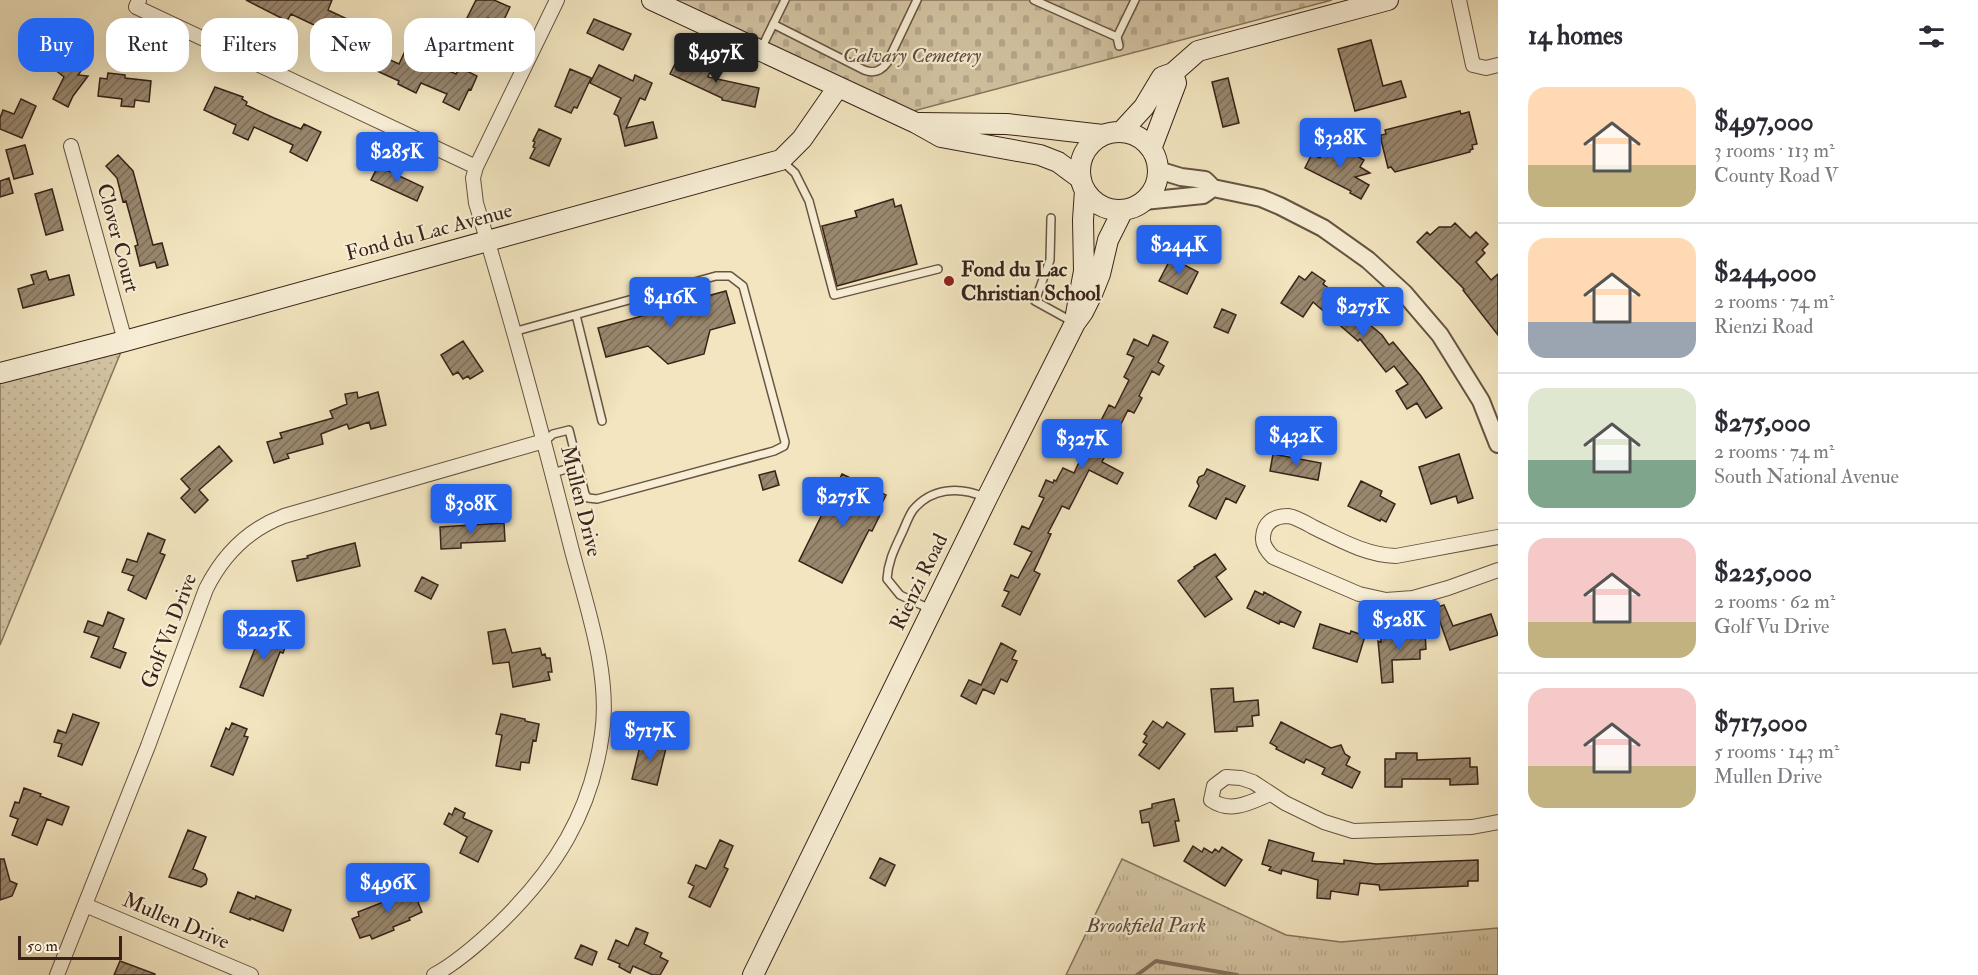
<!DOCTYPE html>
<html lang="en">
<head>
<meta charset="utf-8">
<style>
	:root { --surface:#fff; --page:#f7f7f7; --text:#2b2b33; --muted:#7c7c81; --line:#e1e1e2; --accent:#2563eb }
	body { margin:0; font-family:"IM FELL Double Pica",serif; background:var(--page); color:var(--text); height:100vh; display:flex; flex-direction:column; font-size:22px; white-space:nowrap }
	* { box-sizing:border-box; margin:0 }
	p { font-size:20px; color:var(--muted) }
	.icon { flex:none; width:33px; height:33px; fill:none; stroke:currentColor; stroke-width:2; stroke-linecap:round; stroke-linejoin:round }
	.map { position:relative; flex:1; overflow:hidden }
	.details { display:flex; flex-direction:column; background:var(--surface); width:480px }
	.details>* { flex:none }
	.banner { position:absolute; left:18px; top:18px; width:570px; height:54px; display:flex; gap:12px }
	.scale { position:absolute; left:18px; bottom:15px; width:104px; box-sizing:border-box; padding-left:6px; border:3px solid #392319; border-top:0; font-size:16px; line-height:21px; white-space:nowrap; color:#392319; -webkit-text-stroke:4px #f7eed5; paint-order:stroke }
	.price { position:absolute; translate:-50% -51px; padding:0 14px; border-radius:6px; background:var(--accent); color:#fff; font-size:20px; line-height:39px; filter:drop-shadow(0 2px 3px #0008) }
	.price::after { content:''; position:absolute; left:50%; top:36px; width:18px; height:14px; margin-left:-9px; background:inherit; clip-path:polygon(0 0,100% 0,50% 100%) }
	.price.active { background:#222; color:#fff }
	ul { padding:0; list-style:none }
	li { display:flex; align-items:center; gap:18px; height:150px; padding:0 30px }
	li+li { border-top:2px solid var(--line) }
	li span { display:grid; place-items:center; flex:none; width:168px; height:120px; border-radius:18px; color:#555 }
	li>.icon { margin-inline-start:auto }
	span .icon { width:72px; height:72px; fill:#fffc; stroke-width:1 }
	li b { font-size:26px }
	h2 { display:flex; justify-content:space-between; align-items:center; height:72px; padding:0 30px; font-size:26px }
	.chip { padding:0 21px; border-radius:18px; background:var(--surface); box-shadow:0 6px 24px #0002; font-size:21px; line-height:54px }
	.chip.active { background:var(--accent); color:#fff }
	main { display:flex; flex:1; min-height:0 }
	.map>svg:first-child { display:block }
	.grass { fill:url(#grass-dots); stroke:#86745e; stroke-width:1.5 }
	.cemetery { fill:url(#cemetery-stones); stroke:#86745e; stroke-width:1.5 }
	.park { fill:url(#park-tufts); stroke:#86745e; stroke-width:1.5 }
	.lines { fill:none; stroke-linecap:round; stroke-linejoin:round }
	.stream { stroke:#82705b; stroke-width:4 }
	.building { fill:url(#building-hatch); stroke:#392319; stroke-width:1.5 }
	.service-casing { stroke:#675442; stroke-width:10 }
	.minor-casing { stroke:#675442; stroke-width:16 }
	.tertiary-casing { stroke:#675442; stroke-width:20 }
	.secondary-casing { stroke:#392319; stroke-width:22 }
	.service { stroke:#f7eed5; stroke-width:7 }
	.minor { stroke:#f7eed5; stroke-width:14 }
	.tertiary { stroke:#f7eed5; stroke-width:16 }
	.secondary { stroke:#f7eed5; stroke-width:20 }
	.poi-dot { fill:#8f2418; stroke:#f7eed5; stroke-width:2 }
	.labels { text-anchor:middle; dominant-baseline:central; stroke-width:4.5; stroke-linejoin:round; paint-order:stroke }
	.park-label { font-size:21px; font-style:italic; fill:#604b3c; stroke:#f7eed5 }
	.street-label { font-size:21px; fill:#392319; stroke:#f7eed5 }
	.poi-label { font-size:21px; font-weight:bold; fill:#392319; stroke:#f7eed5; text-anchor:start }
</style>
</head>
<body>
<main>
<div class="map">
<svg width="1498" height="975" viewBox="0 0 1498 975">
	<defs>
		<pattern id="grass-dots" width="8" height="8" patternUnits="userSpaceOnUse" patternTransform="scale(1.5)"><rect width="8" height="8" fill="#d3c4a3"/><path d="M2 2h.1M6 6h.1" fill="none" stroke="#b6a88c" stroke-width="1.8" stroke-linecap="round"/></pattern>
		<pattern id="cemetery-stones" width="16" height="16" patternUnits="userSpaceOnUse" patternTransform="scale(1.5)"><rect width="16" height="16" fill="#d3c4a3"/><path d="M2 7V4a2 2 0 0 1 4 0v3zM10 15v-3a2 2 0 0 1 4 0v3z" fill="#b6a88c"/></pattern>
		<pattern id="park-tufts" width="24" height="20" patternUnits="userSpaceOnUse" patternTransform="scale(1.5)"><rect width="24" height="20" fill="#d3c4a3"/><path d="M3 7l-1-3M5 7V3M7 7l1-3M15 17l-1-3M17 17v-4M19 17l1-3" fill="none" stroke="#b6a88c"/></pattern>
		<pattern id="building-hatch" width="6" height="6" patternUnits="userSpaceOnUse" patternTransform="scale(1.5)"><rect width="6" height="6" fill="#99886f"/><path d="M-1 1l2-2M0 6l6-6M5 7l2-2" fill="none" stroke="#7e6f5a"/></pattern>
	</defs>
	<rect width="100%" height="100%" fill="#f2e5bf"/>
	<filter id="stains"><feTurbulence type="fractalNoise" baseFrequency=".00333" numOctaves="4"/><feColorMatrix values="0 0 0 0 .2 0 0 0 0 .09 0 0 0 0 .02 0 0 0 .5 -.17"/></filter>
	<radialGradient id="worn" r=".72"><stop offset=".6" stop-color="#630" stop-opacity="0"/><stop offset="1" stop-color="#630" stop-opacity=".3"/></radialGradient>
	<path class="grass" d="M123,347L0,645V373Z"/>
	<path class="cemetery" d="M674,0H1332L906,113Z"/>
	<path class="park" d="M1122,859L1286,935L1341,942L1498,928V975H1066Z"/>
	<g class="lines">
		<path class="stream" d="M1137,975L1156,961L1237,975"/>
	</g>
	<path class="building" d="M246,0H332L328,10L362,26L359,31L383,42L377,54L399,64L406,49L412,52L414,48L433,57L430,63L456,74L459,67L477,76L471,90L469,89L459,110L443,102L447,94L421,83L416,93L398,84L399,81L355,61L357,58L326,43L331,33L291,14L287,21Z
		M476,0H494L510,7L502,24L488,18L481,32L464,24Z
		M594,19L631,34L623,50L587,33Z
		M43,36L67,54L71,49L88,62L78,75L88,76L73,96L68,107L53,99L64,77L31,51Z
		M1371,40L1383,86L1401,81L1406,97L1355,111L1338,49Z
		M677,60L686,65L687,62L698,67L700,64L711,69L708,77L759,88L755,107L722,100V98L670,74Z
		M599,65L633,81L635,75L652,83L645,100L640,98L626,128L653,122L657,138L625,146L618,116L614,114L621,98L590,83Z
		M570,69L591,78L577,108L574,107L571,113L555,106Z
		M108,73L125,75V78L151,81L149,102L135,100L134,107L121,106L122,99L98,96L100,78L107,79Z
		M1228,78L1239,123L1223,127L1212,82Z
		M215,87L243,97L242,99L247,102L246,105L274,118L301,129L304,124L321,132L307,161L290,152L293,145L254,127L248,140L233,133L236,125L204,110Z
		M21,99L36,106L22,138L0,129V118L3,110L14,114Z
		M1460,111L1461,114L1469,112L1477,144L1472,145L1473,149L1470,150V152L1395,172L1391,167L1388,168L1381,140V135L1386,134L1385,130Z
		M539,129L561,139L549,166L530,158L535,148L533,147L535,142L533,141Z
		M1336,144L1364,160L1360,167L1370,173L1355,177L1369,185L1361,199L1350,193L1351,191L1305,168L1312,154L1320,158L1325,148L1331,151Z
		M25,145L33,174L14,179L6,150Z
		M118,155L133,171L153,245L162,243L168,265L157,268L155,262L140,266L135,246L138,245L126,201L123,202L117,178L106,166Z
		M378,166L423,187L417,201L371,180Z
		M9,178L13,193L0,197V181Z
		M52,189L63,230L46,235L35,194Z
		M893,199L895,207L901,205L917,264L837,286L822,226L857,217L855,211Z
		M1455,223L1470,238L1476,232L1488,244L1482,250L1485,253L1476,262L1491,280L1498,274V335L1463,290L1464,289L1417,242L1427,232L1430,235L1439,227H1451Z
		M1171,258L1198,272L1187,294L1159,281Z
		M46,271L49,280L69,275L74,295L23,308L18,289L34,284L31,275Z
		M1312,272L1325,281L1323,284L1330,289L1329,290L1351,310L1355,304L1373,319L1369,324L1382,335L1389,345L1393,342L1421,376L1442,408L1426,418L1417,403L1407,409L1396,391L1408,384L1394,366L1386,372L1360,339L1358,341L1313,302L1303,317L1281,303L1299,276L1305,280Z
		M726,291L735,323L710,330L704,354L668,364L648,346L606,357L598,328L653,313L650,302L678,294L681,303Z
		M1222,309L1236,315L1228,333L1214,327Z
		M1153,335L1168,342L1158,362L1164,366L1159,375L1152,371L1139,396L1142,398L1134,413L1128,410L1102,462L1123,473L1117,484L1089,470L1069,509L1062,506L1048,533L1051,534L1034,571L1040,574L1020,615L1002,606L1009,592L1004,590L1011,575L1018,578L1032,552L1014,544L1022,526L1029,529L1044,498L1039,496L1046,480L1053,483L1054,480L1056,481L1063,468L1074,473L1087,445L1081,442L1086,430L1094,434L1109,405L1115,408L1129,380L1124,377L1134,357L1127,354L1134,339L1148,346Z
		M463,341L483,371L470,379L468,376L463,379L458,372L453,375L441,355Z
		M357,392L358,398L378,392L386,425L371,429L369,422L349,429L347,424L321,434L323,444L287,454L289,458L274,463L267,442L282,438L280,433L333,418L330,411L347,404L345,394Z
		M219,446L232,461L199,490L208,500L195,513L181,498L190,489L181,479Z
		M1273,454L1321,463L1318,480L1270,471Z
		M1459,454L1473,498L1458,503L1456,496L1431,504L1419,467Z
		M1207,469L1245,486L1236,503L1226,498L1216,519L1189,506L1199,486L1197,482L1199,477L1204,475Z
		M775,471L779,485L763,490L759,475Z
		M842,474L886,495L878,511L881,513L872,531L869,530L842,583L799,561Z
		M1361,481L1382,491L1380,496L1395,504L1386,522L1381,519L1380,521L1348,506Z
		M504,523L505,541L461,543V548L441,549L440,527Z
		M148,533L165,540L160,553L165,555L146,599L128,590L134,576L122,572L127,559L137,562Z
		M355,543L360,566L297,581L292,561L308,558L307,556L327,550Z
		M1215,554L1226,569L1216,577L1232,599L1205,617L1178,581L1195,568L1194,567Z
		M422,577L438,585L431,599L415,591Z
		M1255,591L1263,595L1264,592L1301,612L1294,627L1280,621L1279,624L1247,608Z
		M1444,605L1453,626L1491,614L1498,635L1450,650L1435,608Z
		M108,612L124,619L113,648L126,653L120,668L91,657L99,637L84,632L88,621L103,626Z
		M1320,624L1350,634L1351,631L1365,636L1357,662L1313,648Z
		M263,628L289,637L283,653L280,652L263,696L240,687Z
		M505,629L512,653L540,648L542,655L545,654L546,658H550L552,672H548L550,680L513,687L509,662L493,664L488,632Z
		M1425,633L1426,649L1420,650V659L1392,660L1393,682L1382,683L1378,641L1381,642V636Z
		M1001,643L1016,651L1012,659L1017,661L1007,682L1001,679L994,694L983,689L976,704L961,696L969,680L981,685Z
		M1233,688L1234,702L1258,700L1259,715L1252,716L1253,726L1237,727V731L1215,732L1211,689Z
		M73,714L99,723L82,765L58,756L62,744L54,742L58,730L66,733Z
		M501,714L525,719V721L539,724L536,741L533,740L529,763L521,762L520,770L496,766L502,735L496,734Z
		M1153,721L1163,728L1167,722L1185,734L1159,769L1139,755L1147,744L1143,742L1147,736L1144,734Z
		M1281,722L1331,748L1341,745L1345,754L1350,757L1346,765L1360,772L1352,788L1322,774L1325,768L1306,759L1304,763L1276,749L1277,747L1270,743Z
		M232,723L247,729L244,736L248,737L233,775L211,766L226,728L229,730Z
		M642,738L667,744L657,785L632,779Z
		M1396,753H1417V760L1470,758V767H1477L1478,784L1450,785V779H1402V787H1385V759H1396Z
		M24,788L41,794L40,796L69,807L62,825L47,819L37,845L12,835L18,819L10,816L15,802L19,803Z
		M1174,799L1179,821H1175L1179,841L1154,846L1149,822L1142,823L1140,811L1152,808V804Z
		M455,808L465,813L463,818L492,831L478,862L460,853L467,837L444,824L449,813L452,815Z
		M188,830L206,837L193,869L205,874L207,879L206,884L201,887L169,877Z
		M720,840L733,846L724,867L728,869L710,907L689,897L694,886L688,883L696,865L706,869Z
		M1269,840L1314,853L1312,861L1344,864V860L1376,864L1478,860V881H1468V886L1380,890L1379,885L1360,883L1358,895L1331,891L1330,899L1317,898L1318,880L1282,870L1281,874L1269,870L1271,867L1262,864Z
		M1193,846L1202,852L1204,848L1212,853L1215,849L1219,852L1222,847L1242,860L1225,886L1223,885L1184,861Z
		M880,858L895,865L885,886L870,878Z
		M0,859H4L10,881L17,884L12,896L0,900Z
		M411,885L422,912L409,918L410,920L393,927L394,930L372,939L370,935L360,938L352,919L359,916L358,912L391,899L389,895Z
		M238,892L255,899L256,896L291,910L283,931L250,918V920L230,912Z
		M636,928L648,933L644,944L662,953L660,957L668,961L660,975H653L633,966L630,973L619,967L620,964L608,959L616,940L628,946Z
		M581,945L597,952L592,965L575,958Z
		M120,961L155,974V975H114Z"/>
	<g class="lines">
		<defs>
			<path id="service" d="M1034,0L1117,37L1119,46
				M773,24L864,70C874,74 881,71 887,63L917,0
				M1117,37L1135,0
				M761,49L785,0
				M783,162L795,173L809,201L834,295L938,269
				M1051,218L1050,260L1035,301L1073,322
				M576,315L602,421
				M513,332L716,276H730L743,286L785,442L784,446L774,451L597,499L588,498L585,494L569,430L553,434L545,441
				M552,473L578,466
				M930,609L900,595L887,579C888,562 894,550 901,535C905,527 908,517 913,510C931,488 959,486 984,497"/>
			<path id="minor" d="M139,0L136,7L476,167
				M1459,0L1473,65L1486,68L1498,65
				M71,146L125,341
				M1498,537L1396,556C1366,555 1340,540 1313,527C1306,523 1296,517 1288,516C1273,516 1264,523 1263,537C1262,545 1268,552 1273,557L1359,594L1386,600L1413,598L1448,588L1498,570
				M1270,794C1251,802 1231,814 1211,800L1214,786L1226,777L1241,778L1253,782L1285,803L1324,822L1353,831L1472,827L1498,822
				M85,905L251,975
				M57,975L148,746L206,589C223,555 249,529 284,516L544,441
				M434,975C458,962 479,943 498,925C555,870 591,813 602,734C611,674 586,605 571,547C542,432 511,317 476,203L473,178L476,167L557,0"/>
			<path id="tertiary" d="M1158,170L1181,177L1205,180L1213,188L1261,198L1280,206L1323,228L1368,260L1404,293L1440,335L1481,401L1498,444
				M1144,201L1203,195L1213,188"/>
			<path id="secondary" d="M652,0L916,123L941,137L1040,155L1058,162L1081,179
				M919,123L1007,124L1103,135
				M1121,132L1144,107L1162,77L1173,73L1198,51L1388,0
				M1080 171a39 39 0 1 1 78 0a39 39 0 1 1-78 0Z
				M1151,149L1176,83L1173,73
				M1076,314L1084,271L1083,220L1085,190
				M0,373L125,341L781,160L802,139L838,87
				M753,975L987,498L1075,323L1083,312L1092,294L1100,274L1108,240L1123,210"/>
		</defs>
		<use href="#service" class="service-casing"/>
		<use href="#minor" class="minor-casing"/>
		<use href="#tertiary" class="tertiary-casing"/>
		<use href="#secondary" class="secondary-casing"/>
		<use href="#service" class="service"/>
		<use href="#minor" class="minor"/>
		<use href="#tertiary" class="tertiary"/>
		<use href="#secondary" class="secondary"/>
	</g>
	<circle class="poi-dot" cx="949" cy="281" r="6"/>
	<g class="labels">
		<g class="park-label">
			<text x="912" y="55">Calvary Cemetery</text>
			<text x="1146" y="925">Brookfield Park</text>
		</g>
		<g class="street-label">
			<text transform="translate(429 232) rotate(-15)">Fond du Lac Avenue</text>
			<text transform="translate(118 238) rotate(75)">Clover Court</text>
			<text transform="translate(581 501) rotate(76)">Mullen Drive</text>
			<text transform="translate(919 582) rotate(-64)">Rienzi Road</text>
			<text transform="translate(169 631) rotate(-69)">Golf Vu Drive</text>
			<text transform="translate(176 921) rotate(23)">Mullen Drive</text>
		</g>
		<g class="poi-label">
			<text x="961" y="269">Fond du Lac<tspan x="961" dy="24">Christian School</tspan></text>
		</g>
	</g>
	<rect width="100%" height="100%" filter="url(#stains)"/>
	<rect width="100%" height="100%" fill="url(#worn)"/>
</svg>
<div class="scale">50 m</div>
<b class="price active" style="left:716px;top:84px">$497K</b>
<b class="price" style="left:1340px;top:169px">$328K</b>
<b class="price" style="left:397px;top:183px">$285K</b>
<b class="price" style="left:1179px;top:276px">$244K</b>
<b class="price" style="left:670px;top:328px">$416K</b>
<b class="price" style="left:1363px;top:338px">$275K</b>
<b class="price" style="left:1296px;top:467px">$432K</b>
<b class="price" style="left:1082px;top:470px">$327K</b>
<b class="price" style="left:843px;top:528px">$275K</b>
<b class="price" style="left:471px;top:535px">$308K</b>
<b class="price" style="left:1399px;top:651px">$528K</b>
<b class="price" style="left:264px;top:661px">$225K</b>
<b class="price" style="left:650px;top:762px">$717K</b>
<b class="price" style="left:388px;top:914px">$496K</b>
<div class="banner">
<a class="chip active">Buy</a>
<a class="chip">Rent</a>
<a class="chip">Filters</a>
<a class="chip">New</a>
<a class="chip">Apartment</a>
</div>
</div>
<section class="details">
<h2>14 homes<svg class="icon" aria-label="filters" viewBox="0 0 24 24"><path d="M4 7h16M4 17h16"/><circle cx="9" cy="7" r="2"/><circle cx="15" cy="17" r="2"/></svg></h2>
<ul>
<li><span style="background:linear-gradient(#ffd9b3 65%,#c2b280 0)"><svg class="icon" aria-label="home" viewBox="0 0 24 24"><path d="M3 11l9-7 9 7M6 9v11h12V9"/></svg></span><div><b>$497,000</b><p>3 rooms · 113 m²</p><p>County Road V</p></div></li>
<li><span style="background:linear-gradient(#ffd9b3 70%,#9aa5b1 0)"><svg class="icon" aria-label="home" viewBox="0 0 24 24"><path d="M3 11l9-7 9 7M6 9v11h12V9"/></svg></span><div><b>$244,000</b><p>2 rooms · 74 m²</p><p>Rienzi Road</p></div></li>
<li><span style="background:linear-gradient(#dfe7d0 60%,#7fa58c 0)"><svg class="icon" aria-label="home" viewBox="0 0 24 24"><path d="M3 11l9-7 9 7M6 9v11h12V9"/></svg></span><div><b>$275,000</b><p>2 rooms · 74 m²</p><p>South National Avenue</p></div></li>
<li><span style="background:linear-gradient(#f6c9c9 70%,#c2b280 0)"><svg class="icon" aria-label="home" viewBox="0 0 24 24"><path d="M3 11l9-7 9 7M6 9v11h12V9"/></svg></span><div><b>$225,000</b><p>2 rooms · 62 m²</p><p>Golf Vu Drive</p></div></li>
<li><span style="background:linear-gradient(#f6c9c9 65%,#c2b280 0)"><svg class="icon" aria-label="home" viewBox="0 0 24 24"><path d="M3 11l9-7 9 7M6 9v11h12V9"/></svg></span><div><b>$717,000</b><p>5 rooms · 143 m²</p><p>Mullen Drive</p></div></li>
</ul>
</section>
</main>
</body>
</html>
